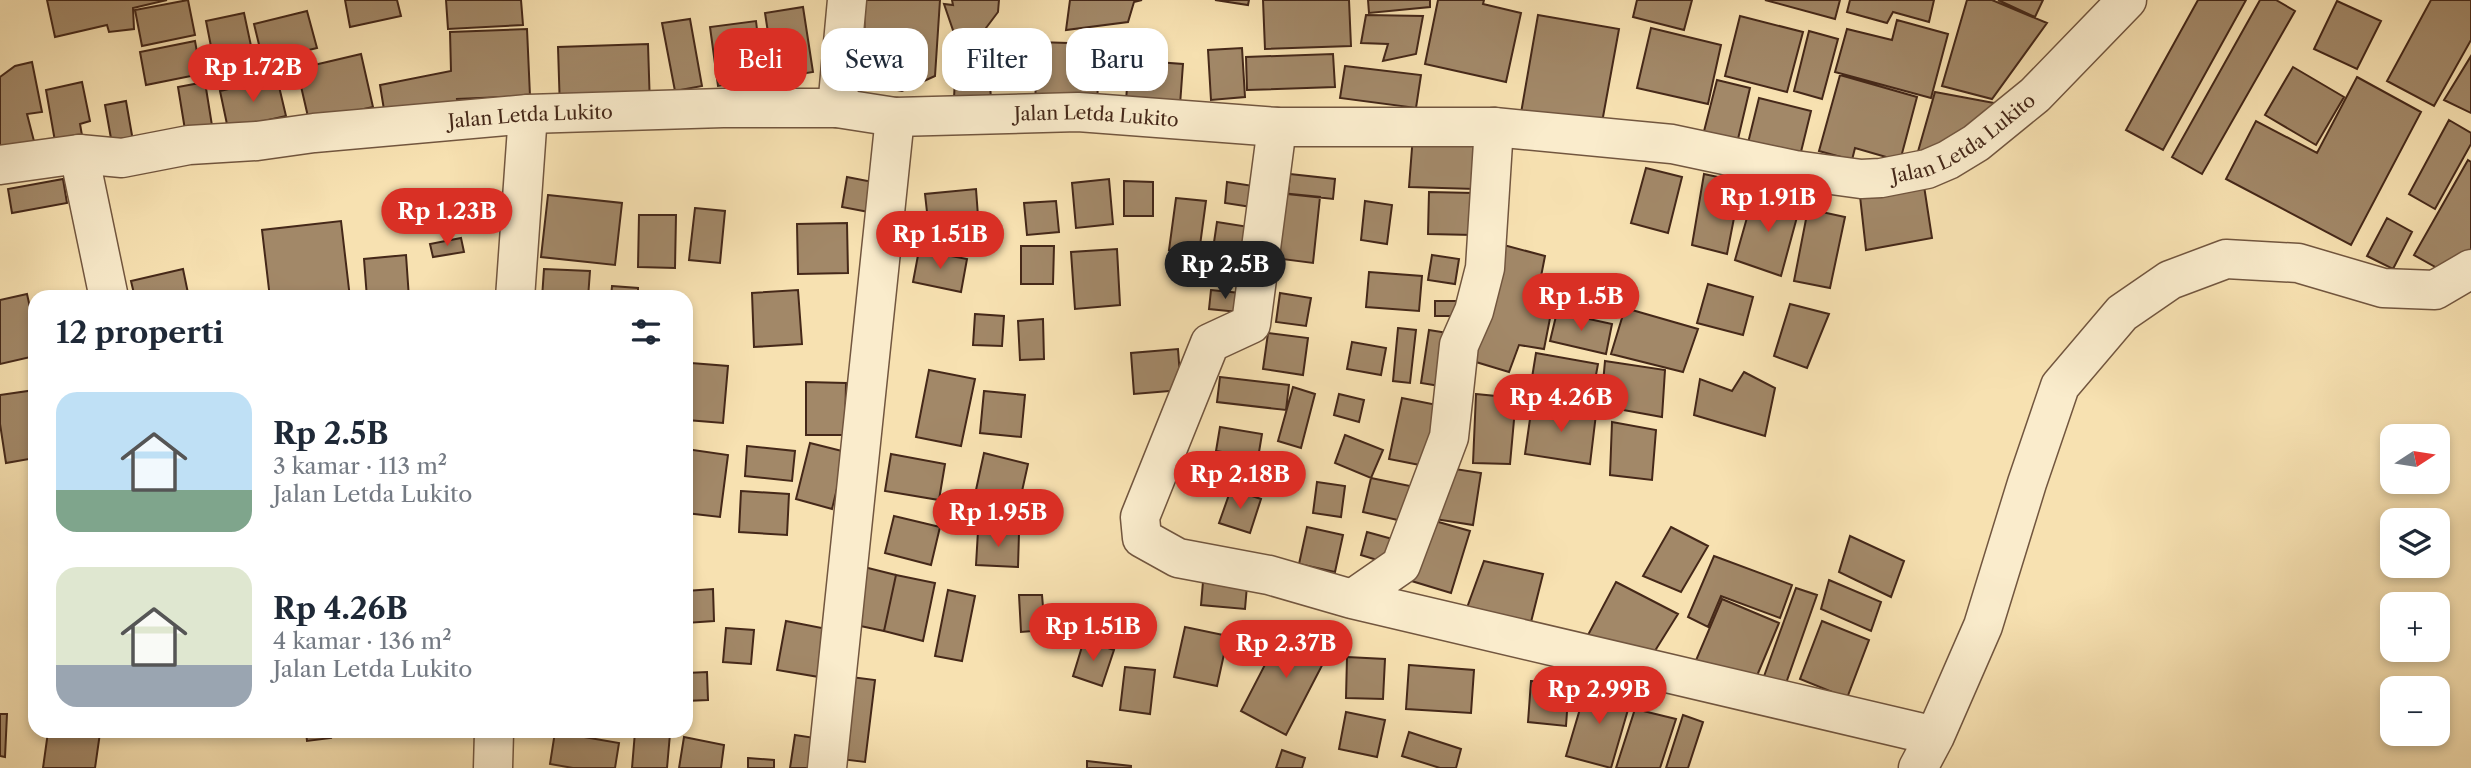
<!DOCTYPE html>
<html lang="id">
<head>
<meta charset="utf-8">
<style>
	:root { --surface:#fff; --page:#f2f2f3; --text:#1f2937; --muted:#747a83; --accent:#d93025 }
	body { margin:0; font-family:"Libre Caslon Text",serif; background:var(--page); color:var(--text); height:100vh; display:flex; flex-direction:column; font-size:26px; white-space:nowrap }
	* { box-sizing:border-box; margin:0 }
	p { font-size:23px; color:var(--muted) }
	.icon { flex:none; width:38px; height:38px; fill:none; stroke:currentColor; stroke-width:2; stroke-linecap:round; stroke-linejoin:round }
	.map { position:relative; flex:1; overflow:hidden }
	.details { position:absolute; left:28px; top:290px; width:665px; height:448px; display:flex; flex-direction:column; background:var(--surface); border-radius:21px; box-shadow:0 4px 10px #0003 }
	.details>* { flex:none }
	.guide { position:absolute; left:714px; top:28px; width:665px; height:63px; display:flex; gap:14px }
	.needle { width:46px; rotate:78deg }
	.tools { position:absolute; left:2380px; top:424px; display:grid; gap:14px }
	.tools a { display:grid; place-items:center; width:70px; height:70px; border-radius:14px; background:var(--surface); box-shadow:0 4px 10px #0003; font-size:35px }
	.price { position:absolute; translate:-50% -60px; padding:0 16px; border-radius:24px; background:var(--accent); color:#fff; font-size:23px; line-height:46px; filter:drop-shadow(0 2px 4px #0008) }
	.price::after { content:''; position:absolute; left:50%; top:42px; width:21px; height:16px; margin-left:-10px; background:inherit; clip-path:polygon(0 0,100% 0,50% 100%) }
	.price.current { background:#222; color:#fff }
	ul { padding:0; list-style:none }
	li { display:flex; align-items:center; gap:21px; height:175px; padding:0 28px }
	li span { display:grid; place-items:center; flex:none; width:196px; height:140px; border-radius:21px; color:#555 }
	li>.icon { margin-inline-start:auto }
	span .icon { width:84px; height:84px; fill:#fffc; stroke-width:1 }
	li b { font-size:30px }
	h2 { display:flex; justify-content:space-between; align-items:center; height:84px; padding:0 28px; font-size:30px }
	.tag { padding:0 24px; border-radius:21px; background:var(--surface); box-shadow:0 4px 10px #0003; font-size:24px; line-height:63px }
	.tag.current { background:var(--accent); color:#fff }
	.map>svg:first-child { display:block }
	.building { fill:#a28868; stroke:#452819; stroke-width:2 }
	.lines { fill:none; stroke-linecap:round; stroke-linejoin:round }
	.minor-casing { stroke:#72563f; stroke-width:41 }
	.tertiary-casing { stroke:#72563f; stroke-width:41 }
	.minor { stroke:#faeccc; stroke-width:38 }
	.tertiary { stroke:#faeccc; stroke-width:38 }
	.labels { text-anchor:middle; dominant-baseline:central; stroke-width:5; stroke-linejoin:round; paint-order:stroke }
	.street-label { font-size:19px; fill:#452819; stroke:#faeccc }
</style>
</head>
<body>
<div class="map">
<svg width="2471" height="768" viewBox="0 0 2471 768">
	<rect width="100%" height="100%" fill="#f7e1b1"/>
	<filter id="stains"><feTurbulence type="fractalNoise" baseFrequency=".00286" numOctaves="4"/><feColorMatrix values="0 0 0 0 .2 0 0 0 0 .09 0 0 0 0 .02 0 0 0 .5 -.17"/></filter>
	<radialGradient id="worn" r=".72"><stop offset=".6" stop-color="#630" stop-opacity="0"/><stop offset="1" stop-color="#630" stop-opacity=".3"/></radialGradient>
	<path class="building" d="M47,0H167L133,8L134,29L109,32L107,25L55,37Z
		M188,0L195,35L142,46L135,10Z
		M345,0H397L401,16L350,27Z
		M446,0H521L523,25L448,29Z
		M864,0H940L935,76L902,91L877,86L865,59Z
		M952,0H999L998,12L986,28L991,99L954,98L957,42L944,4L953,5Z
		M1070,0H1142L1134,2L1128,22L1066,30Z
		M1215,0H1249L1248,5Z
		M1263,0H1349L1351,46L1265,49Z
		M1368,0H1430V7L1369,13Z
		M1438,0H1484L1483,4L1521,13L1506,82L1425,64Z
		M1637,0H1692L1684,30L1633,17Z
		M1765,0H1840L1835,19Z
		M1850,0H1934L1929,22L1893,12L1887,23L1847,12Z
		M1967,0H1992L2047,23L1992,99L1942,86Z
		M1998,0H2043L2035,17Z
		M2198,0H2246L2163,150L2126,130Z
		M2260,0H2276L2295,11L2202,174L2172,157Z
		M2431,0H2471V40L2434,106L2387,81Z
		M2337,1L2381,21L2357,69L2314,49Z
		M803,7L813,72L775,78L765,13Z
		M307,11L317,48L263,61L254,24Z
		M244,13L257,74L218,82L206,21Z
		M1366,15L1423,16L1416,54L1383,61L1388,44L1361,43Z
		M1538,15L1619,29L1601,128L1521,113Z
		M1740,16L1803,32L1787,92L1725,76Z
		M690,19L702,86L675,91L662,23Z
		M1897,20L1948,34L1931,98L1835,72L1847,29L1892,40Z
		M756,21L763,80L718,86L710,27Z
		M1651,28L1721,45L1708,104L1637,88Z
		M527,29L530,96L457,99L459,114L386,122L380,85L451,71L450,32Z
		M1809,31L1838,39L1822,99L1794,91Z
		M195,41L201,74L146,85L140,52Z
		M1037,42L1099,44L1097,111L1035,110Z
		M648,44L650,107L560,110L558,47Z
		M1242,48L1245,97L1211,100L1208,50Z
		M361,54L373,107L309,121L297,69Z
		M1333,54L1335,87L1247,90L1246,57Z
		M2471,56V113L2444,100Z
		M1129,60L1183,64L1180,105L1126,101Z
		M32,62L42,112L27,114L35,145L0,155V77L15,66Z
		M1345,66L1421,75L1416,108L1340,98Z
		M2293,67L2344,97L2316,145L2265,115Z
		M1840,75L1917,97L1900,161L1855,148L1852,160L1819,151Z
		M2357,77L2421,112L2351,245L2226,179L2256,121L2317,153Z
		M277,78L286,116L228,129L220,91Z
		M1717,80L1750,88L1734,156L1700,147Z
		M82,82L90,121L80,124L83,141L56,147L46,90Z
		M205,82L214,138L187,142L178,87Z
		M1935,92L1994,103L1974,139L1915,162Z
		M1759,98L1811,111L1799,160L1747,147Z
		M126,101L133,141L112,144L105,105Z
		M2449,120L2471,133V144L2435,209L2409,194Z
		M1413,135L1485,137L1475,189L1409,187Z
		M2468,160L2471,162V251L2455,278L2414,255Z
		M1646,168L1682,177L1668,233L1631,223Z
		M1290,174L1335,179L1333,199L1288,194Z
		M1704,174L1741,182L1727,254L1692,245Z
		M847,177L878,183L874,213L842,207Z
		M63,179L67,203L12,213L8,189Z
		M1109,179L1113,224L1076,228L1072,183Z
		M1124,181L1153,182V216H1124Z
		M1227,182L1260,187L1258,208L1225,203Z
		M1924,186L1932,238L1866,250L1860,196Z
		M976,189L978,216L928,221L925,194Z
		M1429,192L1474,193L1473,235L1428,234Z
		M1281,193L1320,197L1313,263L1274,258Z
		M1754,193L1800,206L1781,276L1735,260Z
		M548,195L622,203L615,265L541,257Z
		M1176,198L1206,201L1199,253L1169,250Z
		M1056,201L1059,232L1027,235L1024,203Z
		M1365,201L1392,205L1387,244L1361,240Z
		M695,208L725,211L720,263L689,260Z
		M1808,209L1845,217L1830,288L1794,281Z
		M639,215H676L675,268L638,267Z
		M2387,218L2412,232L2393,269L2367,256Z
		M341,221L350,298H270L262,230Z
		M1217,222L1249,227L1241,281L1209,276Z
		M847,223L848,273L798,274L797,224Z
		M461,238L464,252L433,257L430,244Z
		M1500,244L1545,256L1537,297L1553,303L1544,349L1519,345L1509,372L1466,359Z
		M1021,246H1054L1053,284H1021Z
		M1117,249L1120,305L1075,309L1071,252Z
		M919,250L967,259L961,292L913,282Z
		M406,255L409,298H367L364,259Z
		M1432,255L1459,259L1455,284L1428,280Z
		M183,269L189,298H135L131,281Z
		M544,269L590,271L588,298H542Z
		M1369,272L1422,276L1419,311L1366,307Z
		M1708,284L1753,297L1743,335L1697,323Z
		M612,286L638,288V298H611Z
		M798,290L802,344L754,347L752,293Z
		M1211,290L1240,293L1238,312L1209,309Z
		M649,292H672V298H648Z
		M1280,293L1311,298L1306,326L1276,322Z
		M27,294L35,330V356L0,364V300Z
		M1435,301H1458V316H1435Z
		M1790,304L1829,314L1807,368L1774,356Z
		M1625,308L1698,329L1683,372L1611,354Z
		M1557,312L1612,324L1606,354L1550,341Z
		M975,314L1004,316L1002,346L973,345Z
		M1043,319L1044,359L1020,360L1018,321Z
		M1398,328L1416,330L1410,383L1393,381Z
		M1429,330L1448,333L1440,386L1421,383Z
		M1268,333L1308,338L1303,375L1263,369Z
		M1352,342L1386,348L1381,375L1347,369Z
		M1178,349L1181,390L1134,394L1131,353Z
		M1536,353L1598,364L1591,402L1530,390Z
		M1605,361L1665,370L1662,417L1601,406Z
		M691,363L728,366L723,423L687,420Z
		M929,370L975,379L961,446L916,437Z
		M1744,372L1775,388L1765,436L1694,415L1700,379L1732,391Z
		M1220,377L1289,385L1286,410L1217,402Z
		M806,382L846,383L845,435H806Z
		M1293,387L1315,394L1301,448L1278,441Z
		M35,390V458L6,463L0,424V395Z
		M984,391L1025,395L1021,437L980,433Z
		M1339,394L1364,400L1359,422L1334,415Z
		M1476,394L1516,398L1510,464L1473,463Z
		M1402,398L1437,405L1425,466L1389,459Z
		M1532,405L1596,414L1590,464L1525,454Z
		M1612,422L1656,430L1652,480L1610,475Z
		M1220,427L1262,434L1258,458L1216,451Z
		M1345,435L1383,450L1371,478L1335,463Z
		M810,443L846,452L832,509L796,499Z
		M747,446L795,451L792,481L745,476Z
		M686,449L728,455L720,517L686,513Z
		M984,453L1028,464L1015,523L971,513Z
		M891,454L945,464L939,500L885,491Z
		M1442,467L1481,473L1473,525L1435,519Z
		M1371,478L1410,486L1402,521L1363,512Z
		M1317,482L1345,486L1341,517L1313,513Z
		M1231,489L1261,499L1250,533L1219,523Z
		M741,491L789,494L787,535L739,532Z
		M894,516L940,527L931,565L885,553Z
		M1428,519L1470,531L1451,593L1405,579Z
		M1307,527L1343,535L1335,572L1299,564Z
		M1671,527L1708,546L1681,592L1643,576Z
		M978,531L1019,533L1018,567L976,565Z
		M1367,532L1396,540L1390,564L1361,555Z
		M1850,536L1904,561L1891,597L1839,572Z
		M1714,556L1792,585L1780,618L1721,596L1708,627L1688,617Z
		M1484,561L1543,574L1529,630L1464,616Z
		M864,567L896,575L884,631L851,624Z
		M1204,570L1248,574L1245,609L1201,605Z
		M29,573H35V632H32Z
		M896,575L935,583L923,641L884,631Z
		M1829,580L1881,602L1871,631L1821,609Z
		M1616,582L1678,614L1648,662L1588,635Z
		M1796,588L1817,595L1785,686L1763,679Z
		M713,589L714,621L686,623V591Z
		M948,590L975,596L962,661L935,656Z
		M1019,595H1042L1045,630L1021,632Z
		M1722,599L1779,623L1751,690L1691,672Z
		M786,621L827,629L819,677L777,670Z
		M1822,621L1869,640L1847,698L1800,679Z
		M1285,626L1330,650L1286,735L1241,711Z
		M1185,627L1228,636L1217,686L1174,677Z
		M726,628L754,630L751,664L723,662Z
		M1084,640L1114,650L1102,686L1073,676Z
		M1347,657L1385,659L1383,699L1346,698Z
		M1409,665L1474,670L1471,713L1406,709Z
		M1125,667L1155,670L1150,714L1120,710Z
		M707,672L708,700L686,701V673Z
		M851,677L875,680L865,762L840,759Z
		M1531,681L1569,684L1566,726L1528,722Z
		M1588,682L1632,696L1611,768L1566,756Z
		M1635,709L1676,719L1660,768H1616Z
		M1346,712L1385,720L1377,757L1339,749Z
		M0,714H7L5,757L0,756Z
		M1683,715L1703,722L1688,768H1666Z
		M48,732L100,733L95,768H43Z
		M306,732H330L331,738L307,741Z
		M555,732L619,743L615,768H573L550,764Z
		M635,732L670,734L667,768H632Z
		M1409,732L1461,749L1456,768H1440L1402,756Z
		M795,735L815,738L811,768H790Z
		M684,737L724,745L721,768H679Z
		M1282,750L1305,758L1302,768H1276Z
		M748,758L774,760V768H748Z
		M1087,761L1131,766V768H1087Z"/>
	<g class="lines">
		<defs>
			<path id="minor" d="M837,108L847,0
				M1277,127L1251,324L1210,343L1140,517L1142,538L1178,558L1269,575L1352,599L1401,565L1449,437L1459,345L1474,311L1485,268L1494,127
				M79,154L109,298
				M515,298L528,114
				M1352,599L1935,736
				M493,768L494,732
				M827,768L895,117
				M1918,768L1935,736L1983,626L2027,483L2060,386L2122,313L2170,280L2226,259L2298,263L2383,288L2435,290L2471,269"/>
			<g id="tertiary">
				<path id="s1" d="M0,165L79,154L122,158L189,145L257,141L314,133L528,114L723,108H837L895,117L1078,112L1277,127H1494L1672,144L1795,170L1861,179L1881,178L1927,169L1948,160L1976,143L2035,95L2127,0"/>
			</g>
		</defs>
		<use href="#minor" class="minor-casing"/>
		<use href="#tertiary" class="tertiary-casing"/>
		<use href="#minor" class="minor"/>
		<use href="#tertiary" class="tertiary"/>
	</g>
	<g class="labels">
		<g class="street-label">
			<text stroke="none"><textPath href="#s1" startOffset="534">Jalan Letda Lukito</textPath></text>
			<text stroke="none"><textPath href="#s1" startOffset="1101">Jalan Letda Lukito</textPath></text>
			<text stroke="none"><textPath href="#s1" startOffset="1983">Jalan Letda Lukito</textPath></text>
		</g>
	</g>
	<rect width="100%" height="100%" filter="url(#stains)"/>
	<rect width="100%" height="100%" fill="url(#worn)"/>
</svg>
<div class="tools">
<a><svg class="needle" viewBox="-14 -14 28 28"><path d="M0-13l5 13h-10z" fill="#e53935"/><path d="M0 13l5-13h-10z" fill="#747a83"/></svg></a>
<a><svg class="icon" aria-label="layers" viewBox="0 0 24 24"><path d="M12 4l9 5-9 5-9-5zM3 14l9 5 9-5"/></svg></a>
<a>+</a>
<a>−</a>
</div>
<b class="price" style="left:253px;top:104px">Rp 1.72B</b>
<b class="price" style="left:1768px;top:234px">Rp 1.91B</b>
<b class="price" style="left:447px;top:248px">Rp 1.23B</b>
<b class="price" style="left:940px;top:271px">Rp 1.51B</b>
<b class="price current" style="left:1225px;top:301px">Rp 2.5B</b>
<b class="price" style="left:1581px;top:333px">Rp 1.5B</b>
<b class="price" style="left:1561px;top:434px">Rp 4.26B</b>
<b class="price" style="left:1240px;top:511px">Rp 2.18B</b>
<b class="price" style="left:998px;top:549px">Rp 1.95B</b>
<b class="price" style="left:1093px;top:663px">Rp 1.51B</b>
<b class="price" style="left:1286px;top:680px">Rp 2.37B</b>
<b class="price" style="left:1599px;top:726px">Rp 2.99B</b>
<div class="guide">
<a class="tag current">Beli</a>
<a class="tag">Sewa</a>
<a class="tag">Filter</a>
<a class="tag">Baru</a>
</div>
<section class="details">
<h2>12 properti<svg class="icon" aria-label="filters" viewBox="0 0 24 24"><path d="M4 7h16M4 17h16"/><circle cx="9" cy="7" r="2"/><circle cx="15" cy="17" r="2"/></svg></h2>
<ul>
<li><span style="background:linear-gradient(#bfe0f5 70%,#7fa58c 0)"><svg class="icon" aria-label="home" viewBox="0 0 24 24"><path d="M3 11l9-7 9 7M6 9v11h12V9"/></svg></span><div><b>Rp 2.5B</b><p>3 kamar · 113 m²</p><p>Jalan Letda Lukito</p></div></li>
<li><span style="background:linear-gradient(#dfe7d0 70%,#9aa5b1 0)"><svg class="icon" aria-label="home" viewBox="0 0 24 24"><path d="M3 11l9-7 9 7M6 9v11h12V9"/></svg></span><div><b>Rp 4.26B</b><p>4 kamar · 136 m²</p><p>Jalan Letda Lukito</p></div></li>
</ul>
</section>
</div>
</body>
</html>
